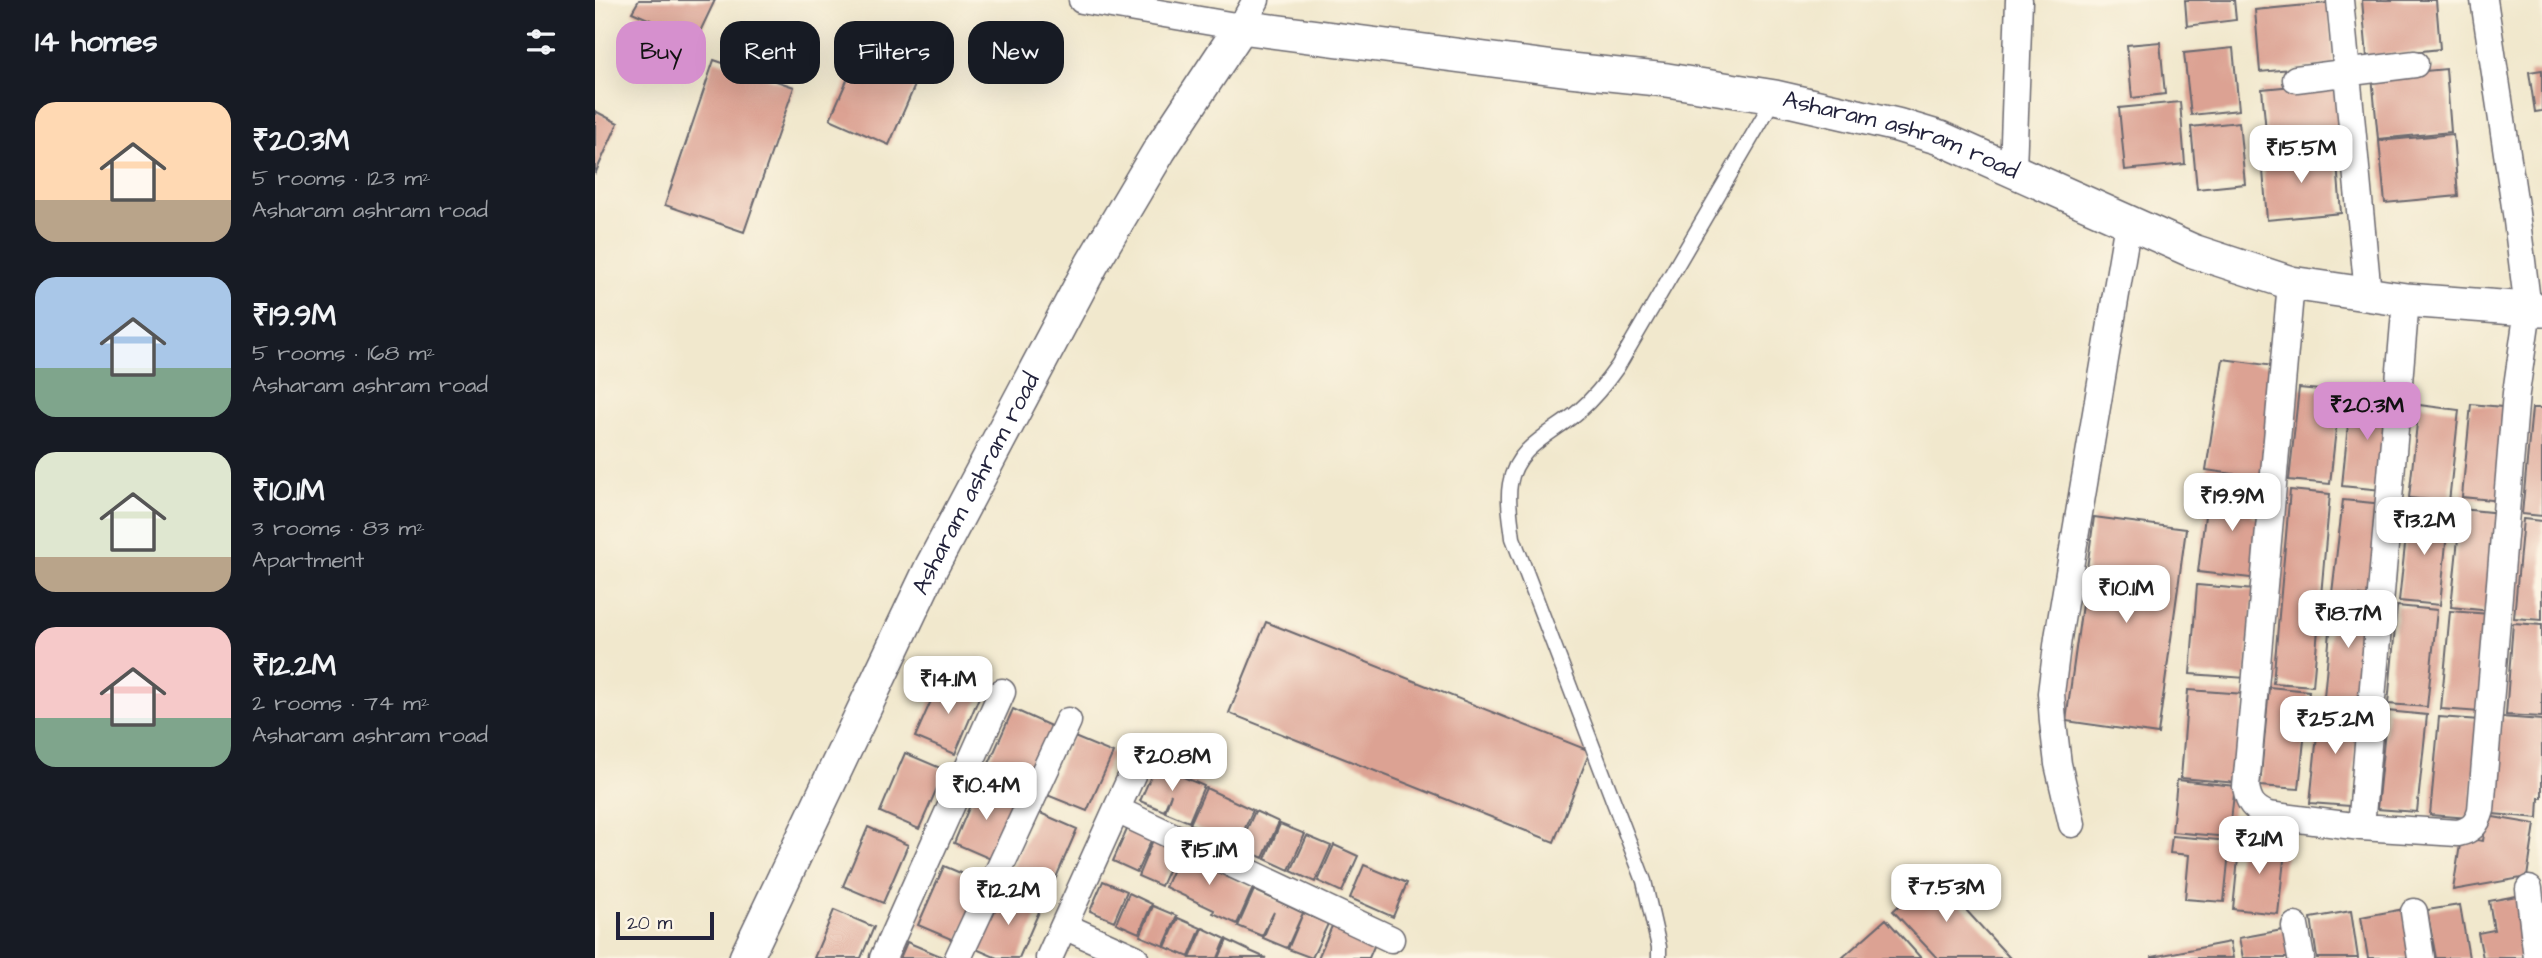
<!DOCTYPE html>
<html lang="en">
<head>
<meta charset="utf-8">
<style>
	:root { --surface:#171b24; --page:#242831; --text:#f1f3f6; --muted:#9ea1a6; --accent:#d690ce }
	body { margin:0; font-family:"Architects Daughter",sans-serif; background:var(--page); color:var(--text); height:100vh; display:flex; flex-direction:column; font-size:26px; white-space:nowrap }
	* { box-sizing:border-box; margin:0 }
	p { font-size:23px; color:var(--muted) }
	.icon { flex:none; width:38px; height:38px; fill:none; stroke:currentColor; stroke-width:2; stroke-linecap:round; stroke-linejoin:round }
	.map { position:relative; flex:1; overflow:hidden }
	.side { display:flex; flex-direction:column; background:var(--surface); width:595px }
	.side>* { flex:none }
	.top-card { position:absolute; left:21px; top:21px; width:665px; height:63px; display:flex; gap:14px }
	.scale { position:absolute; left:21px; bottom:18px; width:98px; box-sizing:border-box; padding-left:7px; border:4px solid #22223b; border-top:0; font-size:19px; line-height:24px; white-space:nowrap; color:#22223b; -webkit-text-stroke:5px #fcf5e5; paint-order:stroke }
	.price { position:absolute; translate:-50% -60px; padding:0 16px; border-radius:14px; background:#fff; color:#222; font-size:23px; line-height:46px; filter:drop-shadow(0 2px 4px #0008) }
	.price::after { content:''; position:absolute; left:50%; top:42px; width:21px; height:16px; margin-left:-10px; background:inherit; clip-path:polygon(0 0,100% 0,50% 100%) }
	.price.active { background:var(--accent); color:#111 }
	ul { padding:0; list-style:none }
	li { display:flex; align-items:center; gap:21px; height:175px; padding:0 35px }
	li span { display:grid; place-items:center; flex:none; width:196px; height:140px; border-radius:21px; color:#555 }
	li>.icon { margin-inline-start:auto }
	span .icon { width:84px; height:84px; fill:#fffc; stroke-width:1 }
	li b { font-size:30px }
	h2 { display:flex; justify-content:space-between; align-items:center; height:84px; padding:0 35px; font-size:30px }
	.pill { padding:0 24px; border-radius:21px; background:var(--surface); box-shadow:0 7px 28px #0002; font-size:24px; line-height:63px }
	.pill.active { background:var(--accent); color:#111 }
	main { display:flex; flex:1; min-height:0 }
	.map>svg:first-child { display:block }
	.building { fill:#dca293 }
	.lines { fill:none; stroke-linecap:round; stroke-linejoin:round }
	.service-casing { stroke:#6a676e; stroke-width:17 }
	.minor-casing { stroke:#6a676e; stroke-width:29 }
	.tertiary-casing { stroke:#6a676e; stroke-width:36 }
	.service { stroke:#fff; stroke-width:14 }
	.minor { stroke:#fff; stroke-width:26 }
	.tertiary { stroke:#fff; stroke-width:33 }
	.labels { text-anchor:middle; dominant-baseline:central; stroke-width:5; stroke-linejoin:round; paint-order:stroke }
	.street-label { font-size:24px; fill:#22223b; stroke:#fcf5e5 }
</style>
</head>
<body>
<main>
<section class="side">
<h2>14 homes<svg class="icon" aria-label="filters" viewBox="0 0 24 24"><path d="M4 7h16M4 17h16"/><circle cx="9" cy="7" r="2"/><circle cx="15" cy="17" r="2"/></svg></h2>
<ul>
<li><span style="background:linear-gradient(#ffd9b3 70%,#b9a48a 0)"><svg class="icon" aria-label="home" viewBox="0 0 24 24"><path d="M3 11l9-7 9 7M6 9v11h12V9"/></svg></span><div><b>₹20.3M</b><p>5 rooms · 123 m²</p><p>Asharam ashram road</p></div></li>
<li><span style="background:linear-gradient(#a9c7e8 65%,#7fa58c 0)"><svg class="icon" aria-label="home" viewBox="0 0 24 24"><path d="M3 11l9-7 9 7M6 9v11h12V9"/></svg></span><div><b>₹19.9M</b><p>5 rooms · 168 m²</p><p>Asharam ashram road</p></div></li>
<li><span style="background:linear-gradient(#dfe7d0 75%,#b9a48a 0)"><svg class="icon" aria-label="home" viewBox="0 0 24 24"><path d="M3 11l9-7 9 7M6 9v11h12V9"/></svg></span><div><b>₹10.1M</b><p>3 rooms · 83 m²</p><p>Apartment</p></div></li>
<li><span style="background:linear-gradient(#f6c9c9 65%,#7fa58c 0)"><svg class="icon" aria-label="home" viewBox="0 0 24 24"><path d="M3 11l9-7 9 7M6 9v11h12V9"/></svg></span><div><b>₹12.2M</b><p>2 rooms · 74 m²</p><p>Asharam ashram road</p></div></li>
</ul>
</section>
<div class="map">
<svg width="1947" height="958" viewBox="0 0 1947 958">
	<rect width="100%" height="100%" fill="#fcf5e5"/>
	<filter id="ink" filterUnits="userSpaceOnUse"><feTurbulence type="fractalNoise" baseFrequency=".0143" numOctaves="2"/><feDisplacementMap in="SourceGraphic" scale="14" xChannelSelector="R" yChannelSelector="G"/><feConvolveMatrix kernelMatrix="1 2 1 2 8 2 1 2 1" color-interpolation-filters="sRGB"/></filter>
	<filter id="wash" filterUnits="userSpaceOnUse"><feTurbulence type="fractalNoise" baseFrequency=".00686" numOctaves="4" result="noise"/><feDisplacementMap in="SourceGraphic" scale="28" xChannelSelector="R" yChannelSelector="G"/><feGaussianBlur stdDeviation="1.57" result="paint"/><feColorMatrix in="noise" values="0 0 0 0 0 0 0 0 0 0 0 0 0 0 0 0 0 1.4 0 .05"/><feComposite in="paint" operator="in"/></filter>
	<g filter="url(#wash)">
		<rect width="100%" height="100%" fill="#f1e8cd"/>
		<g id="blocks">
			<path class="building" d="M44,0H120L101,40L37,12Z
				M1590,0H1639L1641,20L1592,26Z
				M1767,0H1841L1845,49L1772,57Z
				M1733,3L1739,65L1665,72L1660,10Z
				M272,34L331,60L294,145L235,119Z
				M1565,42L1570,94L1537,98L1532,45Z
				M1638,48L1644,110L1596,115L1589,53Z
				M119,60L199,87L149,232L70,205Z
				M1851,69L1856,132L1783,139L1777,76Z
				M1947,70V111L1940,112L1934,72Z
				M1741,82L1746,145L1673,152L1667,89Z
				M1585,102L1590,164L1530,170L1524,108Z
				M0,111L23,123L0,174Z
				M1644,122L1650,184L1602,189L1596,127Z
				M1858,134L1863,196L1790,203L1784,141Z
				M1741,151L1746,213L1672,220L1667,158Z
				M1628,359L1679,366L1672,479L1611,470Z
				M1704,388L1745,392L1735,484L1694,480Z
				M1756,394L1797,398L1787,490L1747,486Z
				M1876,404L1917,408L1907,501L1867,497Z
				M1824,405L1864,410L1854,502L1814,498Z
				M1937,408H1947V516L1927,514Z
				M1614,483L1660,489L1657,517L1671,519L1664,579L1603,572Z
				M1695,490L1735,494L1718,686L1678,683Z
				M1748,500L1788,504L1778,597L1737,593Z
				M1814,508L1854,512L1845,605L1804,601Z
				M1866,509L1905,513L1896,611L1856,607Z
				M1499,517L1591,529L1563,734L1471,721Z
				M1928,519L1947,521V620L1919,618Z
				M1602,585L1659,590L1651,678L1595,674Z
				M1738,599L1778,603L1769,701L1729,697Z
				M1802,606L1842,610L1832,707L1793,704Z
				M1855,611L1895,614L1885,712L1846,709Z
				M671,622L995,751L959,842L634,713Z
				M1918,623L1947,625V717L1911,715Z
				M346,678L385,695L360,754L320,737Z
				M1674,687L1714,691L1704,789L1665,786Z
				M1593,690L1650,694L1642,783L1586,778Z
				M1725,705L1764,708L1755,806L1715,803Z
				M418,709L458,727L433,785L392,768Z
				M1792,711L1832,715L1822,812L1782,809Z
				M1844,717L1884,720L1875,818L1835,815Z
				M1906,717L1947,720V798H1944L1943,818L1898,814Z
				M477,736L518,753L492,811L452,795Z
				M310,753L350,770L324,829L285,812Z
				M561,765L609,786L594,822L570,812L576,794L569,811L545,801Z
				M1582,780L1640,786L1634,837L1577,832Z
				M384,784L424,801L398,860L359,843Z
				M611,788L658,810L642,846L595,824Z
				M660,811L684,822L668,858L644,847Z
				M443,812L482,829L457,887L417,870Z
				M1892,816L1940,824L1932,877L1858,890L1866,838L1888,841Z
				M685,824L710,834L694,870L670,859Z
				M534,825L558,836L542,872L518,861Z
				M273,827L313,845L288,903L248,886Z
				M712,836L736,846L720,882L696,871Z
				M1577,836L1635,841L1629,902L1590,899L1594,855L1575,853Z
				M1645,838L1691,842L1683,914L1638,909Z
				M558,840L582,851L566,886L543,876Z
				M739,845L763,856L747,892L723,881Z
				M586,851L635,874L633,877L658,888L642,924L618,913L619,910L570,887Z
				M769,865L812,883L798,917L755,898Z
				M349,866L389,883L363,942L323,925Z
				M1338,874L1415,958H1342L1298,911Z
				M508,881L532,891L519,921L495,911Z
				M406,890L446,907L424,958H402L381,949Z
				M659,890L708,913L692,948L668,938L679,912L667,936L643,926Z
				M534,893L557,904L544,933L521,923Z
				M1922,896L1934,958H1888L1883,933L1899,930L1894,901Z
				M1865,905L1874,958H1841L1832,910Z
				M558,906L582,916L569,946L545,936Z
				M1809,909L1818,958H1773L1766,917Z
				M239,910L279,927L266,958H219Z
				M1756,911L1763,958H1722L1716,918Z
				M708,913L733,924L717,958L693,949Z
				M583,918L606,928L594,957L570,947Z
				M1291,919L1326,958H1247Z
				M737,926L780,944L774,958H723Z
				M608,928L631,939L623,958H595Z
				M1693,929L1699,958H1648L1644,938Z
				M632,940L655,951L671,958H624Z
				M312,942L350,958H305Z
				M1635,942L1638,958H1557V957Z"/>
		</g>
	</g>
	<g filter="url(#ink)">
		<use href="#blocks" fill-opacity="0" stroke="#6a676e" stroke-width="2"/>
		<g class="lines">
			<defs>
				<path id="service" d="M1064,958V947L1049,881L918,538C916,520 912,501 915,484C921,446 959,433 984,411C999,398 1011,383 1023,366L1180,97"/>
				<path id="minor" d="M487,0L646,27L661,0
					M1745,0L1773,294
					M1701,79L1820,64
					M1418,170L1424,0
					M1696,283L1651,787C1654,803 1658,808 1673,815L1766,827L1863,833C1877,830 1882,824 1886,810L1921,393L1933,309L1921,213L1889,0
					M522,810L796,939
					M1477,824L1463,764L1458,722L1456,693L1463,638L1533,223
					M1766,827L1811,300
					M1934,889L1942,958
					M1819,912L1826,958
					M469,926L540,958
					M1700,926L1706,958
					M288,958L407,692
					M363,958L473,721
					M454,958L547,753"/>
				<g id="tertiary">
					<path id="s1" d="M151,958L337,566L497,264L564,151L646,27L975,70L1072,80L1180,97L1302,125L1345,138L1598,251L1696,283L1811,300L1947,310"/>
				</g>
			</defs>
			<use href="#service" class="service-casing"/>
			<use href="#minor" class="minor-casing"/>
			<use href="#tertiary" class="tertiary-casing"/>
			<use href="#service" class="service"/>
			<use href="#minor" class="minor"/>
			<use href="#tertiary" class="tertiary"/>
		</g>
	</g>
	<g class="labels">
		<g class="street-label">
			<text stroke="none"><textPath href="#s1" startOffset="1726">Asharam ashram road</textPath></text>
			<text stroke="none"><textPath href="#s1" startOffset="527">Asharam ashram road</textPath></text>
		</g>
	</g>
</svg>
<div class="scale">20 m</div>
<b class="price" style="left:1706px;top:185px">₹15.5M</b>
<b class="price active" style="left:1772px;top:442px">₹20.3M</b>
<b class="price" style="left:1637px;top:533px">₹19.9M</b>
<b class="price" style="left:1829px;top:557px">₹13.2M</b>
<b class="price" style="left:1531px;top:625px">₹10.1M</b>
<b class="price" style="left:1753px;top:650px">₹18.7M</b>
<b class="price" style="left:353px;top:716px">₹14.1M</b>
<b class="price" style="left:1740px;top:756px">₹25.2M</b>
<b class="price" style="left:577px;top:793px">₹20.8M</b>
<b class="price" style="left:391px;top:822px">₹10.4M</b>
<b class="price" style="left:1664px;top:876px">₹21M</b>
<b class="price" style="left:614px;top:887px">₹15.1M</b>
<b class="price" style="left:1351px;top:924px">₹7.53M</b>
<b class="price" style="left:413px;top:927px">₹12.2M</b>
<div class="top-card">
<a class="pill active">Buy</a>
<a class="pill">Rent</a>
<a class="pill">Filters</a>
<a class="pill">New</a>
</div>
</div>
</main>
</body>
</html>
